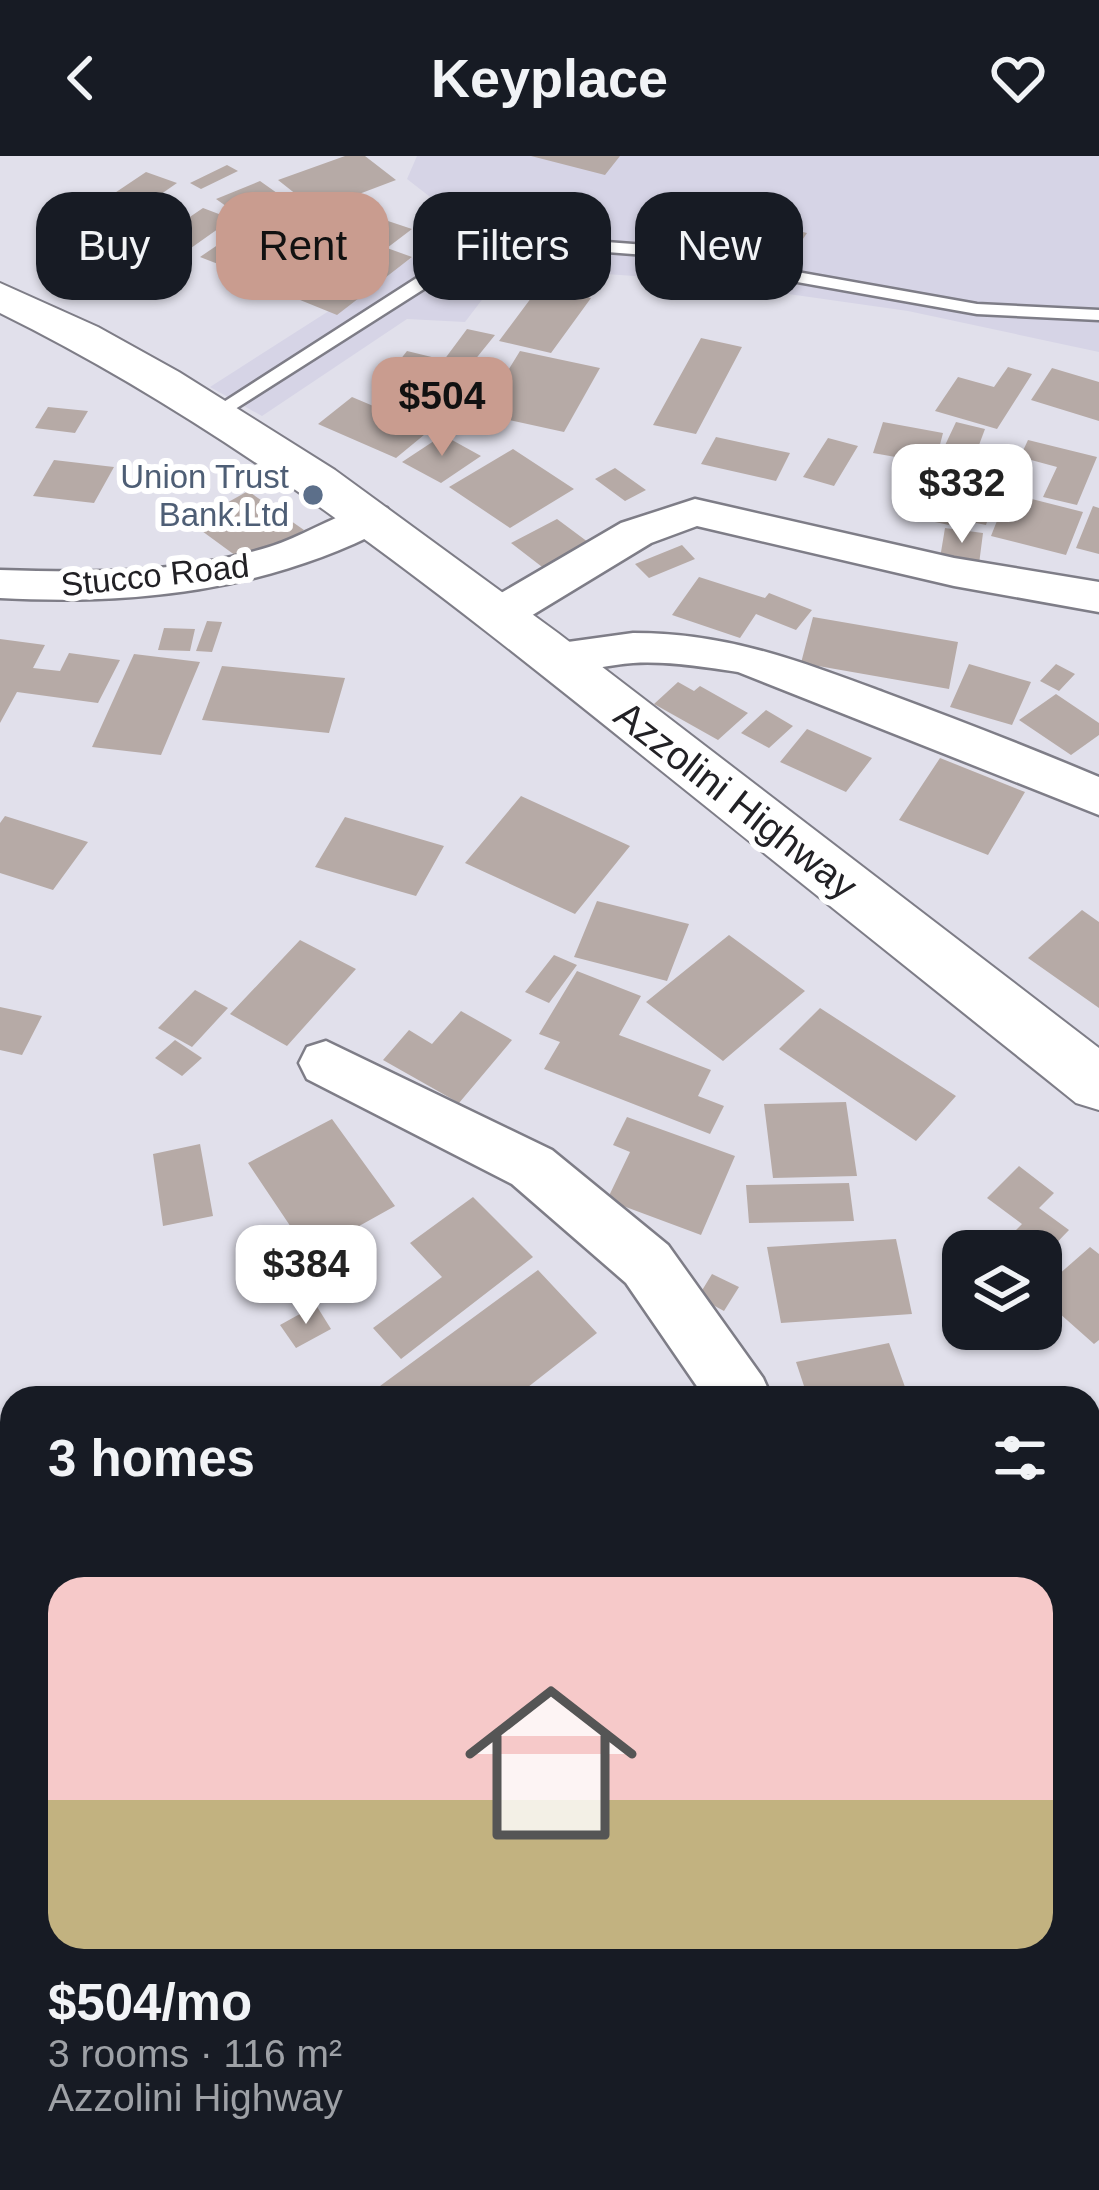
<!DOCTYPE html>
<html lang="en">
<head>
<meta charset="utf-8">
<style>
	:root { --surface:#171b24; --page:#20242c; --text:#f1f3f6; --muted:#9ea1a6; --line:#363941; --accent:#c99c8f }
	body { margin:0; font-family:Helvetica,sans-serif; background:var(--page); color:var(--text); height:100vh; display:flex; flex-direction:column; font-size:45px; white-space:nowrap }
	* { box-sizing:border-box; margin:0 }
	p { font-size:39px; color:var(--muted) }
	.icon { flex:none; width:66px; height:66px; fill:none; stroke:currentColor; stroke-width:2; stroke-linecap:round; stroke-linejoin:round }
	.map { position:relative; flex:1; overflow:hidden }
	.sheet { position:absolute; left:0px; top:1230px; width:1101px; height:804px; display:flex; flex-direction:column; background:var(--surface); border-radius:36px 36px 0 0; box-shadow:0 3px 9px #0004 }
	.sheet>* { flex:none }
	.hud { position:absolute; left:36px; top:36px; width:1029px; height:108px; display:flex; gap:24px }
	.controls { position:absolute; left:942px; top:1074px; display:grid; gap:24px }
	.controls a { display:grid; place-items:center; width:120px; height:120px; border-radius:24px; background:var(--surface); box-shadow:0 3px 9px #0004; font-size:60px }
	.price { position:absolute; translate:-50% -102px; padding:0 27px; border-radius:24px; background:#fff; color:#222; font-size:39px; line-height:78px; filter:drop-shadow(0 3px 6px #0008) }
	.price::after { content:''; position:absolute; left:50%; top:72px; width:36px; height:27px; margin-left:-18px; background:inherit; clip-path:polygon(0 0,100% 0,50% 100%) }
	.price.active { background:var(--accent); color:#111 }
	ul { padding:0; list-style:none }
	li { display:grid; align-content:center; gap:24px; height:636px; padding:0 48px }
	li+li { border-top:3px solid var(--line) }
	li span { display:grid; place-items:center; height:372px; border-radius:36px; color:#555 }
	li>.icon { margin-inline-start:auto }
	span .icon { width:216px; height:216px; fill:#fffc; stroke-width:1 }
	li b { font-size:51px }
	h2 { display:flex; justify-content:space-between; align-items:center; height:144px; padding:0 48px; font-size:51px }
	.tag { padding:0 42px; border-radius:36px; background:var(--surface); box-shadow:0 3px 9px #0004; font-size:42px; line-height:108px }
	.tag.active { background:var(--accent); color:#111 }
	header { display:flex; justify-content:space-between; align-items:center; height:156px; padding:0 48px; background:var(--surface); font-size:54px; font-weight:600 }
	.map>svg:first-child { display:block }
	.built { fill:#d6d4e6 }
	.building { fill:#b6aaa6 }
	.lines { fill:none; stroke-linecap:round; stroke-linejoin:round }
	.lane-casing { stroke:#7e7d87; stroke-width:5 }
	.street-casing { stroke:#7e7d87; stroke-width:5 }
	.primary-casing { stroke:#7e7d87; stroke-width:4 }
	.lane { fill:#fff; fill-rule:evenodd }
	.street { fill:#fff; fill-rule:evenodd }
	.primary { fill:#fff; fill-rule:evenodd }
	.service-dot { fill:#5c6f8a; stroke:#fff; stroke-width:4.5 }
	.labels { text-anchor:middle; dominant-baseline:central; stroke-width:12; stroke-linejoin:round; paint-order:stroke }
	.far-service-label { font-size:33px; fill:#4e5e75; stroke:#fff; text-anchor:end }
	.far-street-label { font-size:33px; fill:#222125; stroke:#fff }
	.street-label { font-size:39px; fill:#222125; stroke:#fff }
</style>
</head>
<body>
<header><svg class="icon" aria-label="back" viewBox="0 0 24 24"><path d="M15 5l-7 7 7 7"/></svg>Keyplace<svg class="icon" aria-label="heart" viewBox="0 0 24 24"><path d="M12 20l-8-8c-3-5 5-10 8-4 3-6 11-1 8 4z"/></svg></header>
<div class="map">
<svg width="1099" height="2034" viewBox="0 0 1099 2034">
	<rect width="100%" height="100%" fill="#e1e0eb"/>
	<path class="built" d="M417,0H1099V196L908,155L690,124L507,111L465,166L407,163L262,260L210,231L465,68L407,23Z"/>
	<path class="building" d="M345,0H365L396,24L330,49L314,36L297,39L278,24Z
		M531,0H620L605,19Z
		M227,9L238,15L201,33L190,27Z
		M146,16L177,27L108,75L76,63Z
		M260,25L284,42L240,60L216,43Z
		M671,44L807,77L784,111L645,77Z
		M306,48L357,65L324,91L273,73Z
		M203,52L232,63L150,121L96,100L154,60L178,69Z
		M388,65L412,73L387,92L412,101L337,159L278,135L348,83L362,84Z
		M241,73L275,85L269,90L301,102L267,127L200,101Z
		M540,130L591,142L551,197L499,185Z
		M467,173L495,179L440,247L378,232L407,195L444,204Z
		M701,182L742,191L696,278L653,269Z
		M520,195L600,212L564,276L481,258Z
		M1008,211L1032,218L997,273L935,255L958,221L994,231Z
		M1052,212L1099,226V265L1031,244Z
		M352,241L430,274L396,302L318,268Z
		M48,251L88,255L75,277L35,272Z
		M883,266L943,277L935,308L873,297Z
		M956,266L985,273L949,369L902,359L918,316L931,319Z
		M443,279L481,300L441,327L402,306Z
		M716,281L790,297L776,325L701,308Z
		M828,282L858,290L834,330L803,321Z
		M1028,284L1097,301L1077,349L1043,341L1057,311L1020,301Z
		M513,293L574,333L510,372L449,331Z
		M984,298L1014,305L1000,336L970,328Z
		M54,304L114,311L94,347L33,340Z
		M615,312L646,334L625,345L595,323Z
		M968,332L996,338L986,369L957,363Z
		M248,335L304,374L247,408L191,367Z
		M1008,337L1083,356L1066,399L991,380Z
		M1093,350L1099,352V398L1076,392Z
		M557,363L596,392L550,417L511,387Z
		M945,372L983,377L979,408L940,402Z
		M682,389L695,403L649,422L635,408Z
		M699,421L765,442L769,437L812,454L796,474L756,458L740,482L672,459Z
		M813,461L958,486L949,533L801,507Z
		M207,465L222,466L212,496L196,495Z
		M164,472L195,473L190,495L158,494Z
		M0,483L45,489L33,512L60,515L69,497L120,504L98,547L17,536L0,567Z
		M134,498L200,506L161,599L92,591Z
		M969,508L1031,526L1012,569L950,551Z
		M1056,508L1075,518L1059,535L1040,525Z
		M222,510L345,522L329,577L202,564Z
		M678,526L694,535L700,530L748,557L718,584L654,548Z
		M1056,538L1099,567V579L1071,599L1019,564Z
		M766,554L793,570L769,592L741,577Z
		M807,573L872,602L846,636L780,606Z
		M940,602L1025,636L988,699L899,664Z
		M521,640L630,690L575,758L465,707Z
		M5,660L88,686L53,734L0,717V667Z
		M345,661L444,690L416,740L315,711Z
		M597,745L689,768L667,825L574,801Z
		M1082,754L1099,766V852L1028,802Z
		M729,779L805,835L723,905L646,846Z
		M300,784L356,813L287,890L230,858Z
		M554,799L577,809L549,847L525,836Z
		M577,815L641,840L619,879L711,914L698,940L724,950L710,978L544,913L560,886L539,878Z
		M195,834L228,852L192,891L158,872Z
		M0,851L42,860L22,899L0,894Z
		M820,852L956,940L916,985L779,893Z
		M461,855L512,884L459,947L383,904L409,874L432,888Z
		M175,884L202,902L182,920L155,902Z
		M846,946L857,1020L773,1022L764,948Z
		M627,961L735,1000L701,1079L607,1044L630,996L613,989Z
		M332,963L395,1050L309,1098L248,1007Z
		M200,988L213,1060L163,1070L153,998Z
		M1019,1010L1054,1037L1039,1052L1069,1074L1041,1103V1095H1026L1008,1082L1022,1068L987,1042Z
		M849,1027L854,1065L749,1067L746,1029Z
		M473,1041L533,1101L401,1203L373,1172L442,1121L410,1087Z
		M896,1083L912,1158L781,1167L767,1091Z
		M1090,1091L1099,1098V1184L1094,1188L1041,1141V1134Z
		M538,1114L597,1177L514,1242H390L380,1230Z
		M712,1118L739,1131L724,1155L698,1141Z
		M316,1149L331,1173L296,1192L280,1169Z
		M889,1187L909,1242H808L796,1206Z
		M1089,1317L1099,1326V1424L1089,1434Z
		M1099,1521V1618L1089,1620V1523Z
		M1089,1637H1099V1730H1089Z
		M497,2022H562L567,2034H477Z
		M713,2022H843L831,2034H722Z"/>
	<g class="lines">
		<defs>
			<path id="lane" d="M540,81L646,89L977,148L1099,154V164L977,158L646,99L541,91L438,124L221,262L205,258L426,116Z"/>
			<path id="street" d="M695,343L954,402L1099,426V456L954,430L697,370L651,387L516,469L500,473L484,469L478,458L484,447L621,367Z
				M372,349L387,352L393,362L387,372C265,435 136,449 0,442V414C89,417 182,418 269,391C304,380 336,358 372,349Z
				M633,477C727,477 796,504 883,536C956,563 1028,591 1099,621V659L738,516C703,511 669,505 633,507C602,509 569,521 539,512L532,501L539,490Z
				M326,885L552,994L668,1089L763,1222L772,1242H705L626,1127L512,1028L307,923L299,907L307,891Z
				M1089,1859L1099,1863V1955L1089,1950Z"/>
			<path id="primary" d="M0,127L98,171L179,216L335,314L558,477L1099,892V954L1076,947C932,831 787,716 643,600C439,436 235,273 0,157Z"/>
		</defs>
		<use href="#lane" class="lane-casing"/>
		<use href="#street" class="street-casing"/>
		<use href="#primary" class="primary-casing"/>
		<use href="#lane" class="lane"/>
		<use href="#street" class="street"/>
		<use href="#primary" class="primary"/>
	</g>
	<circle class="service-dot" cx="313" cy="339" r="12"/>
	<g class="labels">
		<g class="far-service-label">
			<text x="289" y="320">Union Trust<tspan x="289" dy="38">Bank.Ltd</tspan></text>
		</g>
		<g class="far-street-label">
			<text transform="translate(155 419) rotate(-6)">Stucco Road</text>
		</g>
		<g class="street-label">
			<text transform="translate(736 644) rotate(38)">Azzolini Highway</text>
		</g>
	</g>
</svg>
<div class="controls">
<a><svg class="icon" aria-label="layers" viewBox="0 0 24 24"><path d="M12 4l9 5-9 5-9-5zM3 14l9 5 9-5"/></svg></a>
</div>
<b class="price active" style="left:442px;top:303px">$504</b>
<b class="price" style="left:962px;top:390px">$332</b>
<b class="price" style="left:306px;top:1171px">$384</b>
<div class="hud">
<a class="tag">Buy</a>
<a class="tag active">Rent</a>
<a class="tag">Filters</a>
<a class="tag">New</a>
</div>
<section class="sheet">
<h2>3 homes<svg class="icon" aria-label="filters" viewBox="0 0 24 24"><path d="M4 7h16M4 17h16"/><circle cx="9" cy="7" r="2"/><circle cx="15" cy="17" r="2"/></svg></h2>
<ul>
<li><span style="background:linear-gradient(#f6c9c9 60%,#c2b280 0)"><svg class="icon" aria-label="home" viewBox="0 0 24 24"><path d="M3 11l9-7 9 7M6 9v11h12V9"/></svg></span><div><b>$504/mo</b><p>3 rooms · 116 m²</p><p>Azzolini Highway</p></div></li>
</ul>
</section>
</div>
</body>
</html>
